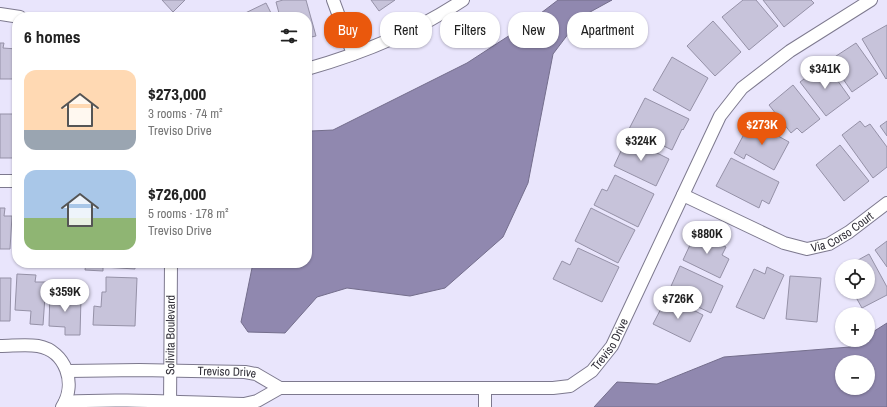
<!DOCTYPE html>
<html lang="en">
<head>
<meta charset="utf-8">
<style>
	:root { --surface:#fff; --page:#f6f6f6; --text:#222; --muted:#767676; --accent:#ea580c }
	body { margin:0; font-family:"Archivo Narrow",sans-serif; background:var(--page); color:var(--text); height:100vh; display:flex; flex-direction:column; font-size:15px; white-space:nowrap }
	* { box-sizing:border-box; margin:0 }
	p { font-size:13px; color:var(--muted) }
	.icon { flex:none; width:22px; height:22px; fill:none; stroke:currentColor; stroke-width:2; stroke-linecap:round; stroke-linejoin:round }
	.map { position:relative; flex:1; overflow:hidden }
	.side { position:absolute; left:12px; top:12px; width:300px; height:256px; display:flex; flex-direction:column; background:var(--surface); border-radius:16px; box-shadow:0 1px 3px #0004 }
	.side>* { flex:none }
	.top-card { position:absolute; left:324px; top:12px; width:380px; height:36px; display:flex; gap:8px }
	.fabs { position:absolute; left:835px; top:259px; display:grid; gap:8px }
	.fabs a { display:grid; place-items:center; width:40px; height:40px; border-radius:50%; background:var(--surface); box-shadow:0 1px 3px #0004; font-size:20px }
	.price { position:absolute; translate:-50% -34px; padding:0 9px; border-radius:14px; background:#fff; color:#222; font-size:13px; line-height:26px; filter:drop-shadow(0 1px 2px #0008) }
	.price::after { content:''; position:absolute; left:50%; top:24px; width:12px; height:9px; margin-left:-6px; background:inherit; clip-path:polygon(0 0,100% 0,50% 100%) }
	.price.active { background:var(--accent); color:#fff }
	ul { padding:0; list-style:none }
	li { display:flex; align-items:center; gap:12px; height:100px; padding:0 12px }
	li span { display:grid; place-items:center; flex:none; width:112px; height:80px; border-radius:12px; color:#555 }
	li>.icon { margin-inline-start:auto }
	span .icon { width:48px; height:48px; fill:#fffc; stroke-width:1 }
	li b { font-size:17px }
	h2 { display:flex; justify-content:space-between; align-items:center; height:48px; padding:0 12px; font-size:17px }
	.chip { padding:0 14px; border-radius:16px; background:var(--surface); box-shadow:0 1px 3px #0004; font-size:14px; line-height:36px }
	.chip.active { background:var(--accent); color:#fff }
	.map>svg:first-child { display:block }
	.water { fill:#9088af; stroke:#746e8c; fill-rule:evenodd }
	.building { fill:#c7c3da; stroke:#9591a7 }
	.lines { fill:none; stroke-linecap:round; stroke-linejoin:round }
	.street-casing { stroke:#7d798e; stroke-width:14 }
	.street { stroke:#fff; stroke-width:12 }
	.labels { text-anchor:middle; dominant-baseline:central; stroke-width:4; stroke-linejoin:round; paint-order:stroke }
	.street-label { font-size:12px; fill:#323039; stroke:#f6f4fe }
</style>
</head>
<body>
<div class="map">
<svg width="887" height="407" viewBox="0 0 887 407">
	<rect width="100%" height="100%" fill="#e9e5fc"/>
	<path class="water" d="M558,0H612L581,17L553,54L528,183L503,237L445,288L410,296L347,288L317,297L285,333L248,332L241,322L253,263H307V134L311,131L333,130L467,63L524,26Z
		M887,323V407H594L617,382L657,384L724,357L850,347L861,340H868V335ZM842,362H868V388H842Z"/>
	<path class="building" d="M162,0H185L173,12Z
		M283,0H306L316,36L307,38V17H280L276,2Z
		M371,0H395L379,11Z
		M743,0H756L778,26L749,50L722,17Z
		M763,0H811L814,3L784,27Z
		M266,3L273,17H237Z
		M713,21L741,52L715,76L687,46Z
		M887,25V78L886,79L862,39Z
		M0,43H4L3,48L17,49V79H0Z
		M856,43L878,74L852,92L830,60Z
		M672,57L708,78L690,111L653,90Z
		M825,63L850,98L826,116L800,82Z
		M793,85L820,119L802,133L797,128L791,133L769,105Z
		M645,98L689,119L683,130L682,129L672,150L629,129Z
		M0,114H17V158H0Z
		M751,121L789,142L774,170L746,154L744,159L734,153Z
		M860,121L865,127L870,124L887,147V167L873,178L842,135Z
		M887,121V136L880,126Z
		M627,138L669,159L656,186L614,166Z
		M840,145L869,181L844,201L816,165Z
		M731,158L779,182L769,204L762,200L759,208L716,186Z
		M615,175L654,194L638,227L594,205L602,189L607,191Z
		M0,208H5L4,216H12L10,249H0Z
		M591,208L635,230L618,263L575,241Z
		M15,216H17V249H14Z
		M696,232L726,247L722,255L729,259L720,278L683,260Z
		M887,241V267L875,250Z
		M578,248L619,267L602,302L553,279L562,261L570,265Z
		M869,254L887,287V295L862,308L853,292H868V266L849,265Z
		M86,263H135V269L103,267V271L85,270Z
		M680,266L723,286L711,313L668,293Z
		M767,267L784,275L764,319L736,307L754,269L765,274Z
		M17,274L36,275L35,282H46L43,325L30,324L31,311L15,310Z
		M790,276L821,278L817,322L786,319Z
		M106,277L137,278L135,326L93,325L94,306L101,307L102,292H106Z
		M0,278H11L10,321H0Z
		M50,291L62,292V298H81L80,335H65V327L49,326Z
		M667,297L703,315L690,342L653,324Z"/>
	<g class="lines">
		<defs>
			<g id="street">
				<path d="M333,0L353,54"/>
				<path d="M0,14L20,17"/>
				<path d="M307,69C360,54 417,31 463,0"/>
				<path d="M0,181H17"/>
				<path id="s1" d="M683,195L784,243L807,249L829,244L849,232L887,203"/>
				<path d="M0,346C12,346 26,344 38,346C66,351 77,384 62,407"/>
				<path id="s2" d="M68,371L139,370L245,372L256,374L280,388"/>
				<path id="s3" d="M65,402C124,398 185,403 244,404L257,401L280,388H553L570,386L592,371L612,346L720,116L742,88L790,51L871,0"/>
				<path id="s4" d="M170,407L171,263"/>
				<path d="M485,407V389"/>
			</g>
		</defs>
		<use href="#street" class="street-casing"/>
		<use href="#street" class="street"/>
	</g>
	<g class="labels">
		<g class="street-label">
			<text stroke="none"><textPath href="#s1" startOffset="175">Via Corso Court</textPath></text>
			<text stroke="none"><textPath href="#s4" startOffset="72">Solivita Boulevard</textPath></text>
			<text stroke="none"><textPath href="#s3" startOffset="568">Treviso Drive</textPath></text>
			<text stroke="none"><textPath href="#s2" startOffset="159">Treviso Drive</textPath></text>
		</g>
	</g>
</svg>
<div class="fabs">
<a><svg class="icon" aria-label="locate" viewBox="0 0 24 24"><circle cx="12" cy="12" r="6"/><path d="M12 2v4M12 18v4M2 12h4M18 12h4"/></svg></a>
<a>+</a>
<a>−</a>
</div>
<b class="price" style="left:825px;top:90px">$341K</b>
<b class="price active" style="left:762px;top:146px">$273K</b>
<b class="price" style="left:641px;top:162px">$324K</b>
<b class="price" style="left:707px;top:255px">$880K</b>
<b class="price" style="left:65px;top:313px">$359K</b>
<b class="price" style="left:678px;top:320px">$726K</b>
<div class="top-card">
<a class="chip active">Buy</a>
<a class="chip">Rent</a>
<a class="chip">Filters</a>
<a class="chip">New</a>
<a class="chip">Apartment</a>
</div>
<section class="side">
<h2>6 homes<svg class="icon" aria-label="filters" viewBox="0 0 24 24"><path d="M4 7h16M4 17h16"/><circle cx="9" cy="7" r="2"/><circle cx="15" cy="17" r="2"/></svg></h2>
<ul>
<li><span style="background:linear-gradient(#ffd9b3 75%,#9aa5b1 0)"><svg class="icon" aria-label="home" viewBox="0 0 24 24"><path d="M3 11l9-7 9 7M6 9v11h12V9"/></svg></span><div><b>$273,000</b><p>3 rooms · 74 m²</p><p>Treviso Drive</p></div></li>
<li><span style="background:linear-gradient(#a9c7e8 60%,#8fb573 0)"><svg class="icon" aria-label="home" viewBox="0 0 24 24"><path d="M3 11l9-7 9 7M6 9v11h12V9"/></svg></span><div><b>$726,000</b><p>5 rooms · 178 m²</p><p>Treviso Drive</p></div></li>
</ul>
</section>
</div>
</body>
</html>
